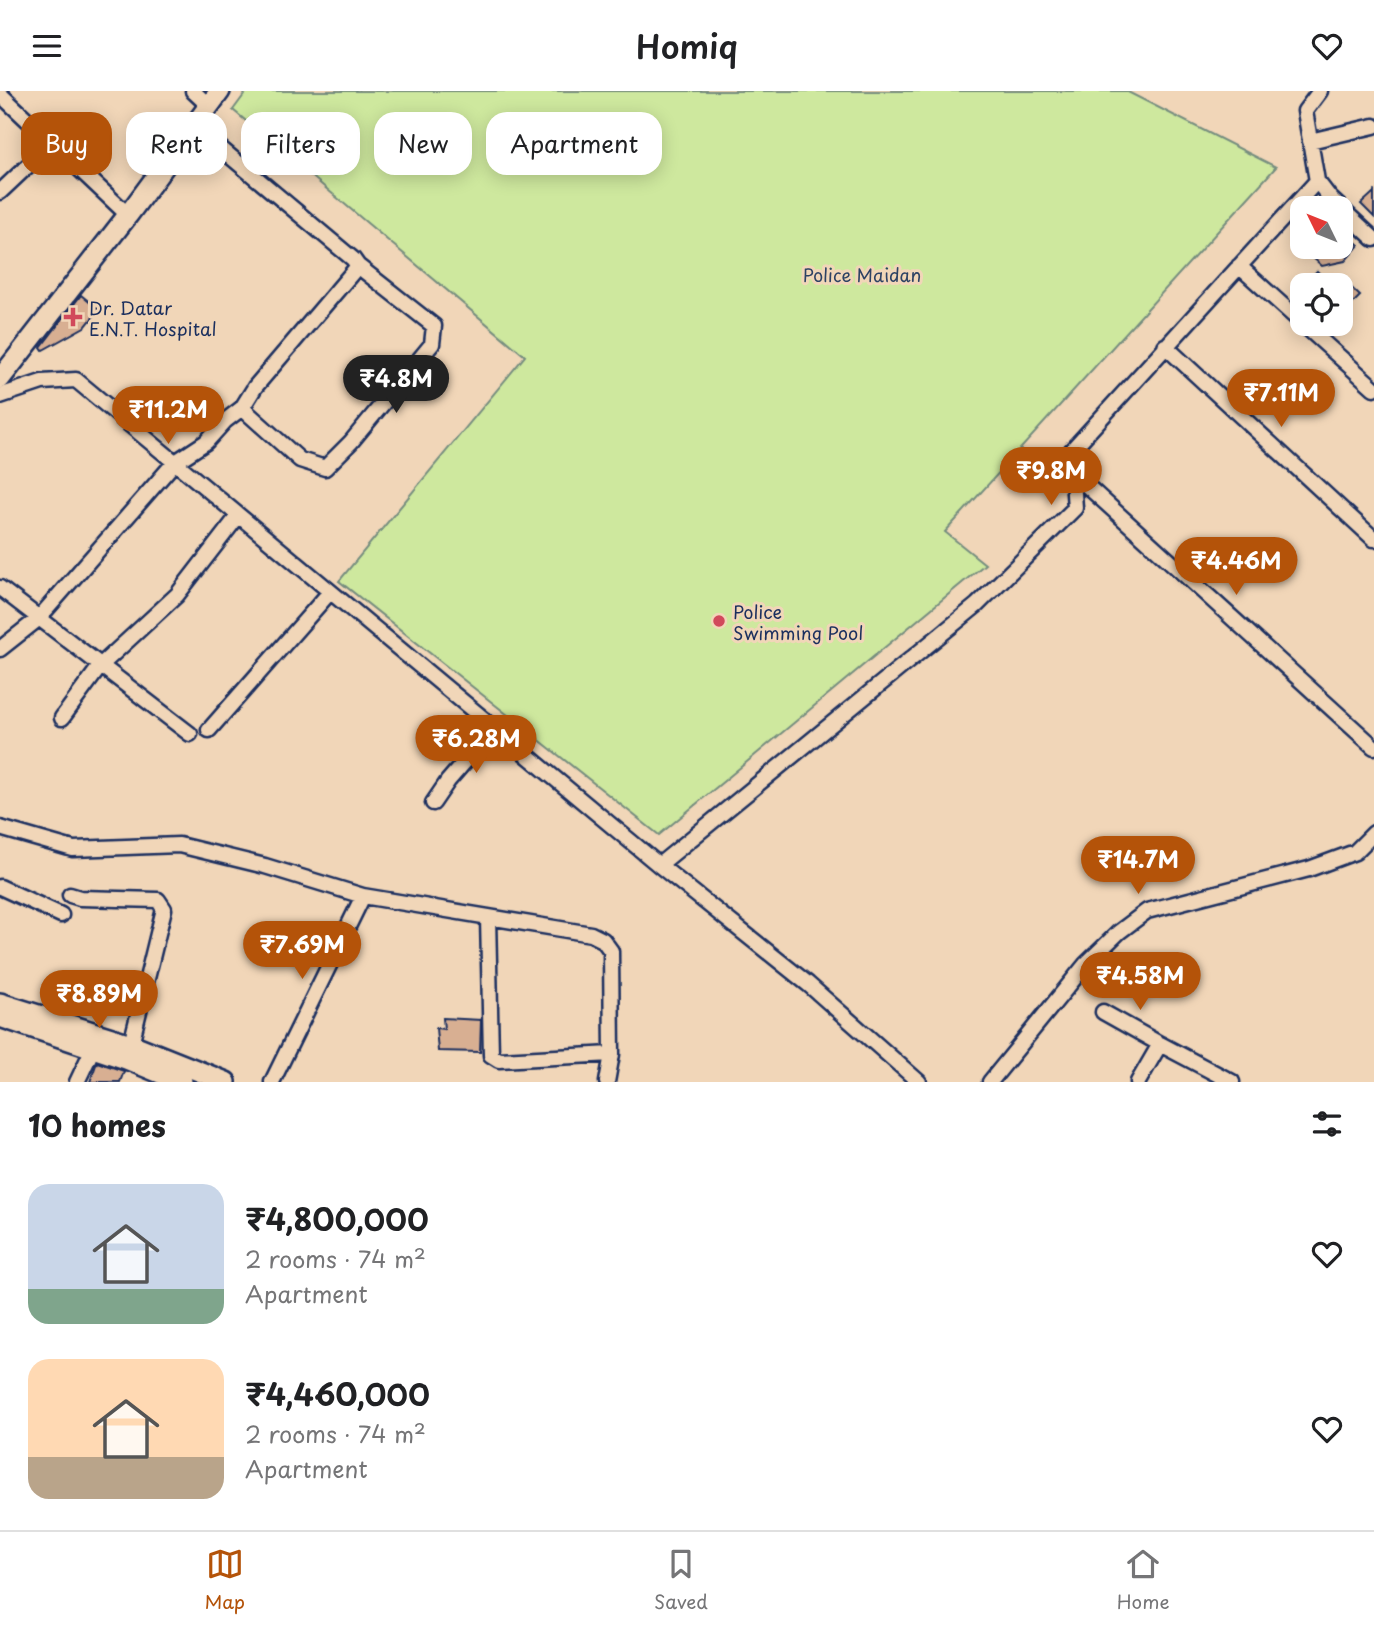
<!DOCTYPE html>
<html lang="en">
<head>
<meta charset="utf-8">
<style>
	:root { --surface:#fff; --page:#f2f2f2; --text:#202124; --muted:#757577; --line:#e0e0e0; --accent:#b45309 }
	body { margin:0; font-family:"Playpen Sans",sans-serif; background:var(--page); color:var(--text); height:100vh; display:flex; flex-direction:column; font-size:26px; white-space:nowrap }
	* { box-sizing:border-box; margin:0 }
	p { font-size:23px; color:var(--muted) }
	.icon { flex:none; width:38px; height:38px; fill:none; stroke:currentColor; stroke-width:2; stroke-linecap:round; stroke-linejoin:round }
	.map { position:relative; height:991px; overflow:hidden }
	.drawer { display:flex; flex-direction:column; background:var(--surface); flex:1 }
	.drawer>* { flex:none }
	.guide { position:absolute; left:21px; top:21px; width:700px; height:63px; display:flex; gap:14px }
	.needle { width:46px; rotate:313deg }
	.buttons { position:absolute; left:1290px; top:105px; display:grid; gap:14px }
	.buttons a { display:grid; place-items:center; width:63px; height:63px; border-radius:14px; background:var(--surface); box-shadow:0 4px 18px #0003; font-size:35px }
	.price { position:absolute; translate:-50% -60px; padding:0 16px; border-radius:24px; background:var(--accent); color:#fff; font-size:23px; line-height:46px; filter:drop-shadow(0 2px 4px #0008) }
	.price::after { content:''; position:absolute; left:50%; top:42px; width:21px; height:16px; margin-left:-10px; background:inherit; clip-path:polygon(0 0,100% 0,50% 100%) }
	.price.on { background:#222; color:#fff }
	ul { padding:0; list-style:none }
	li { display:flex; align-items:center; gap:21px; height:175px; padding:0 28px }
	li span { display:grid; place-items:center; flex:none; width:196px; height:140px; border-radius:21px; color:#555 }
	li>.icon { margin-inline-start:auto }
	span .icon { width:84px; height:84px; fill:#fffc; stroke-width:1 }
	li b { font-size:30px }
	h2 { display:flex; justify-content:space-between; align-items:center; height:84px; padding:0 28px; font-size:30px }
	.chip { padding:0 24px; border-radius:21px; background:var(--surface); box-shadow:0 4px 18px #0003; font-size:24px; line-height:63px }
	.chip.on { background:var(--accent); color:#fff }
	header { display:flex; justify-content:space-between; align-items:center; height:91px; padding:0 28px; background:var(--surface); font-size:32px; font-weight:600 }
	.tabs { display:flex; justify-content:space-around; align-items:center; height:98px; border-top:2px solid var(--line); background:var(--surface); font-size:19px; color:var(--muted) }
	.tabs a { display:grid; justify-items:center; gap:4px }
	.tabs .on { color:var(--accent) }
	.map>svg:first-child { display:block }
	.green { fill:#cee89e; stroke:#748c7e; stroke-width:2 }
	.building { fill:#d8af92; stroke:#1b2f5e; stroke-width:2 }
	.lines { fill:none; stroke-linecap:round; stroke-linejoin:round }
	.street-casing { stroke:#1b2f5e; stroke-width:19 }
	.secondary-casing { stroke:#1b2f5e; stroke-width:24 }
	.street { stroke:#f1d6b8; stroke-width:14 }
	.secondary { stroke:#f1d6b8; stroke-width:19 }
	.poi-dot { fill:#d1495b; stroke:#f1d6b8; stroke-width:2.5 }
	.labels { text-anchor:middle; dominant-baseline:central; stroke-width:6; stroke-linejoin:round; paint-order:stroke }
	.park-label { font-size:18px; fill:#2d4264; stroke:#f1d6b8 }
	.poi-label { font-size:18px; fill:#1b2f5e; stroke:#f1d6b8; text-anchor:start }
</style>
</head>
<body>
<header><svg class="icon" aria-label="menu" viewBox="0 0 24 24"><path d="M4 6h16M4 12h16M4 18h16"/></svg>Homiq<svg class="icon" aria-label="heart" viewBox="0 0 24 24"><path d="M12 20l-8-8c-3-5 5-10 8-4 3-6 11-1 8 4z"/></svg></header>
<div class="map">
<svg width="1374" height="991" viewBox="0 0 1374 991">
	<rect width="100%" height="100%" fill="#f1d6b8"/>
	<filter id="ink" filterUnits="userSpaceOnUse"><feTurbulence type="fractalNoise" baseFrequency=".0143" numOctaves="2"/><feDisplacementMap in="SourceGraphic" scale="14" xChannelSelector="R" yChannelSelector="G"/><feConvolveMatrix kernelMatrix="1 2 1 2 8 2 1 2 1" color-interpolation-filters="sRGB"/></filter>
	<g filter="url(#ink)">
		<path class="green" d="M247,0H1126L1276,76L945,441L985,473L659,744L339,490L525,265L233,19Z"/>
		<path class="building" d="M1374,101V126L1361,113Z
			M1340,137L1359,154L1345,170L1322,175L1312,166L1321,156H1340Z
			M1317,180L1330,194H1303Z
			M1340,186L1360,205L1340,225Z
			M81,204L99,219L86,235L43,259L41,256Z
			M443,927L481,929L480,961L438,960L436,937L444,938Z
			M97,971L124,980L120,991H90Z"/>
		<g class="lines">
			<defs>
				<path id="street" d="M193,0L209,15
					M0,3L128,124
					M194,35L353,168L358,175L434,235L432,253L351,351L325,377L300,369L242,317
					M1310,50L1374,35
					M1317,90L1330,107L1374,148
					M0,101L52,52
					M1239,175L1302,232
					M1303,233L1374,297
					M1165,255L1374,448
					M0,305L42,291L76,289L659,774L808,893L919,991
					M1073,382L1374,656
					M0,497L190,643
					M0,558L38,528L174,372L206,351L225,330L242,317L255,296L358,175
					M62,627L101,574L177,504L238,425
					M209,639L330,501
					M433,712L448,690L494,637
					M0,737L73,758L179,754L265,775L363,805L591,843L603,849L611,860L612,963L607,991
					M659,774L977,514L1075,417L1071,360L1317,90L1305,20L1320,0
					M0,796L61,824
					M70,804L80,807L158,809L164,818L131,953
					M488,826L491,964L499,969L612,963
					M1103,921L1160,953
					M77,991L96,951
					M272,991L363,805
					M990,991L1086,873L1119,841L1147,820L1309,778L1355,761L1374,742
					M1138,991L1160,953L1232,991"/>
				<path id="secondary" d="M0,288L128,124L220,0
					M0,912L131,953L226,991
					M0,926L126,968L182,991"/>
			</defs>
			<use href="#street" class="street-casing"/>
			<use href="#secondary" class="secondary-casing"/>
			<use href="#street" class="street"/>
			<use href="#secondary" class="secondary"/>
		</g>
	</g>
	<g class="poi-dot">
		<path d="M69.5 215.5h7v7h7v7h-7v7h-7v-7h-7v-7h7z"/>
		<circle cx="719" cy="530" r="7"/>
	</g>
	<g class="labels">
		<g class="park-label">
			<text x="862" y="183">Police Maidan</text>
		</g>
		<g class="poi-label">
			<text x="89" y="216">Dr. Datar<tspan x="89" dy="21">E.N.T. Hospital</tspan></text>
			<text x="733" y="520">Police<tspan x="733" dy="21">Swimming Pool</tspan></text>
		</g>
	</g>
</svg>
<div class="buttons">
<a><svg class="needle" viewBox="-14 -14 28 28"><path d="M0-13l5 13h-10z" fill="#e53935"/><path d="M0 13l5-13h-10z" fill="#757577"/></svg></a>
<a><svg class="icon" aria-label="locate" viewBox="0 0 24 24"><circle cx="12" cy="12" r="6"/><path d="M12 2v4M12 18v4M2 12h4M18 12h4"/></svg></a>
</div>
<b class="price on" style="left:396px;top:324px">₹4.8M</b>
<b class="price" style="left:1281px;top:338px">₹7.11M</b>
<b class="price" style="left:168px;top:355px">₹11.2M</b>
<b class="price" style="left:1051px;top:416px">₹9.8M</b>
<b class="price" style="left:1236px;top:506px">₹4.46M</b>
<b class="price" style="left:476px;top:684px">₹6.28M</b>
<b class="price" style="left:1138px;top:805px">₹14.7M</b>
<b class="price" style="left:302px;top:890px">₹7.69M</b>
<b class="price" style="left:1140px;top:921px">₹4.58M</b>
<b class="price" style="left:99px;top:939px">₹8.89M</b>
<div class="guide">
<a class="chip on">Buy</a>
<a class="chip">Rent</a>
<a class="chip">Filters</a>
<a class="chip">New</a>
<a class="chip">Apartment</a>
</div>
</div>
<section class="drawer">
<h2>10 homes<svg class="icon" aria-label="filters" viewBox="0 0 24 24"><path d="M4 7h16M4 17h16"/><circle cx="9" cy="7" r="2"/><circle cx="15" cy="17" r="2"/></svg></h2>
<ul>
<li><span style="background:linear-gradient(#c9d6e8 75%,#7fa58c 0)"><svg class="icon" aria-label="home" viewBox="0 0 24 24"><path d="M3 11l9-7 9 7M6 9v11h12V9"/></svg></span><div><b>₹4,800,000</b><p>2 rooms · 74 m²</p><p>Apartment</p></div><svg class="icon" aria-label="heart" viewBox="0 0 24 24"><path d="M12 20l-8-8c-3-5 5-10 8-4 3-6 11-1 8 4z"/></svg></li>
<li><span style="background:linear-gradient(#ffd9b3 70%,#b9a48a 0)"><svg class="icon" aria-label="home" viewBox="0 0 24 24"><path d="M3 11l9-7 9 7M6 9v11h12V9"/></svg></span><div><b>₹4,460,000</b><p>2 rooms · 74 m²</p><p>Apartment</p></div><svg class="icon" aria-label="heart" viewBox="0 0 24 24"><path d="M12 20l-8-8c-3-5 5-10 8-4 3-6 11-1 8 4z"/></svg></li>
</ul>
</section>
<nav class="tabs">
<a class="on"><svg class="icon" aria-label="map" viewBox="0 0 24 24"><path d="M3 6l6-2 6 2 6-2v14l-6 2-6-2-6 2zM9 4v14M15 6v14"/></svg>Map</a>
<a><svg class="icon" aria-label="saved" viewBox="0 0 24 24"><path d="M7 4h10v16l-5-4-5 4z"/></svg>Saved</a>
<a><svg class="icon" aria-label="home" viewBox="0 0 24 24"><path d="M3 11l9-7 9 7M6 9v11h12V9"/></svg>Home</a>
</nav>
</body>
</html>
